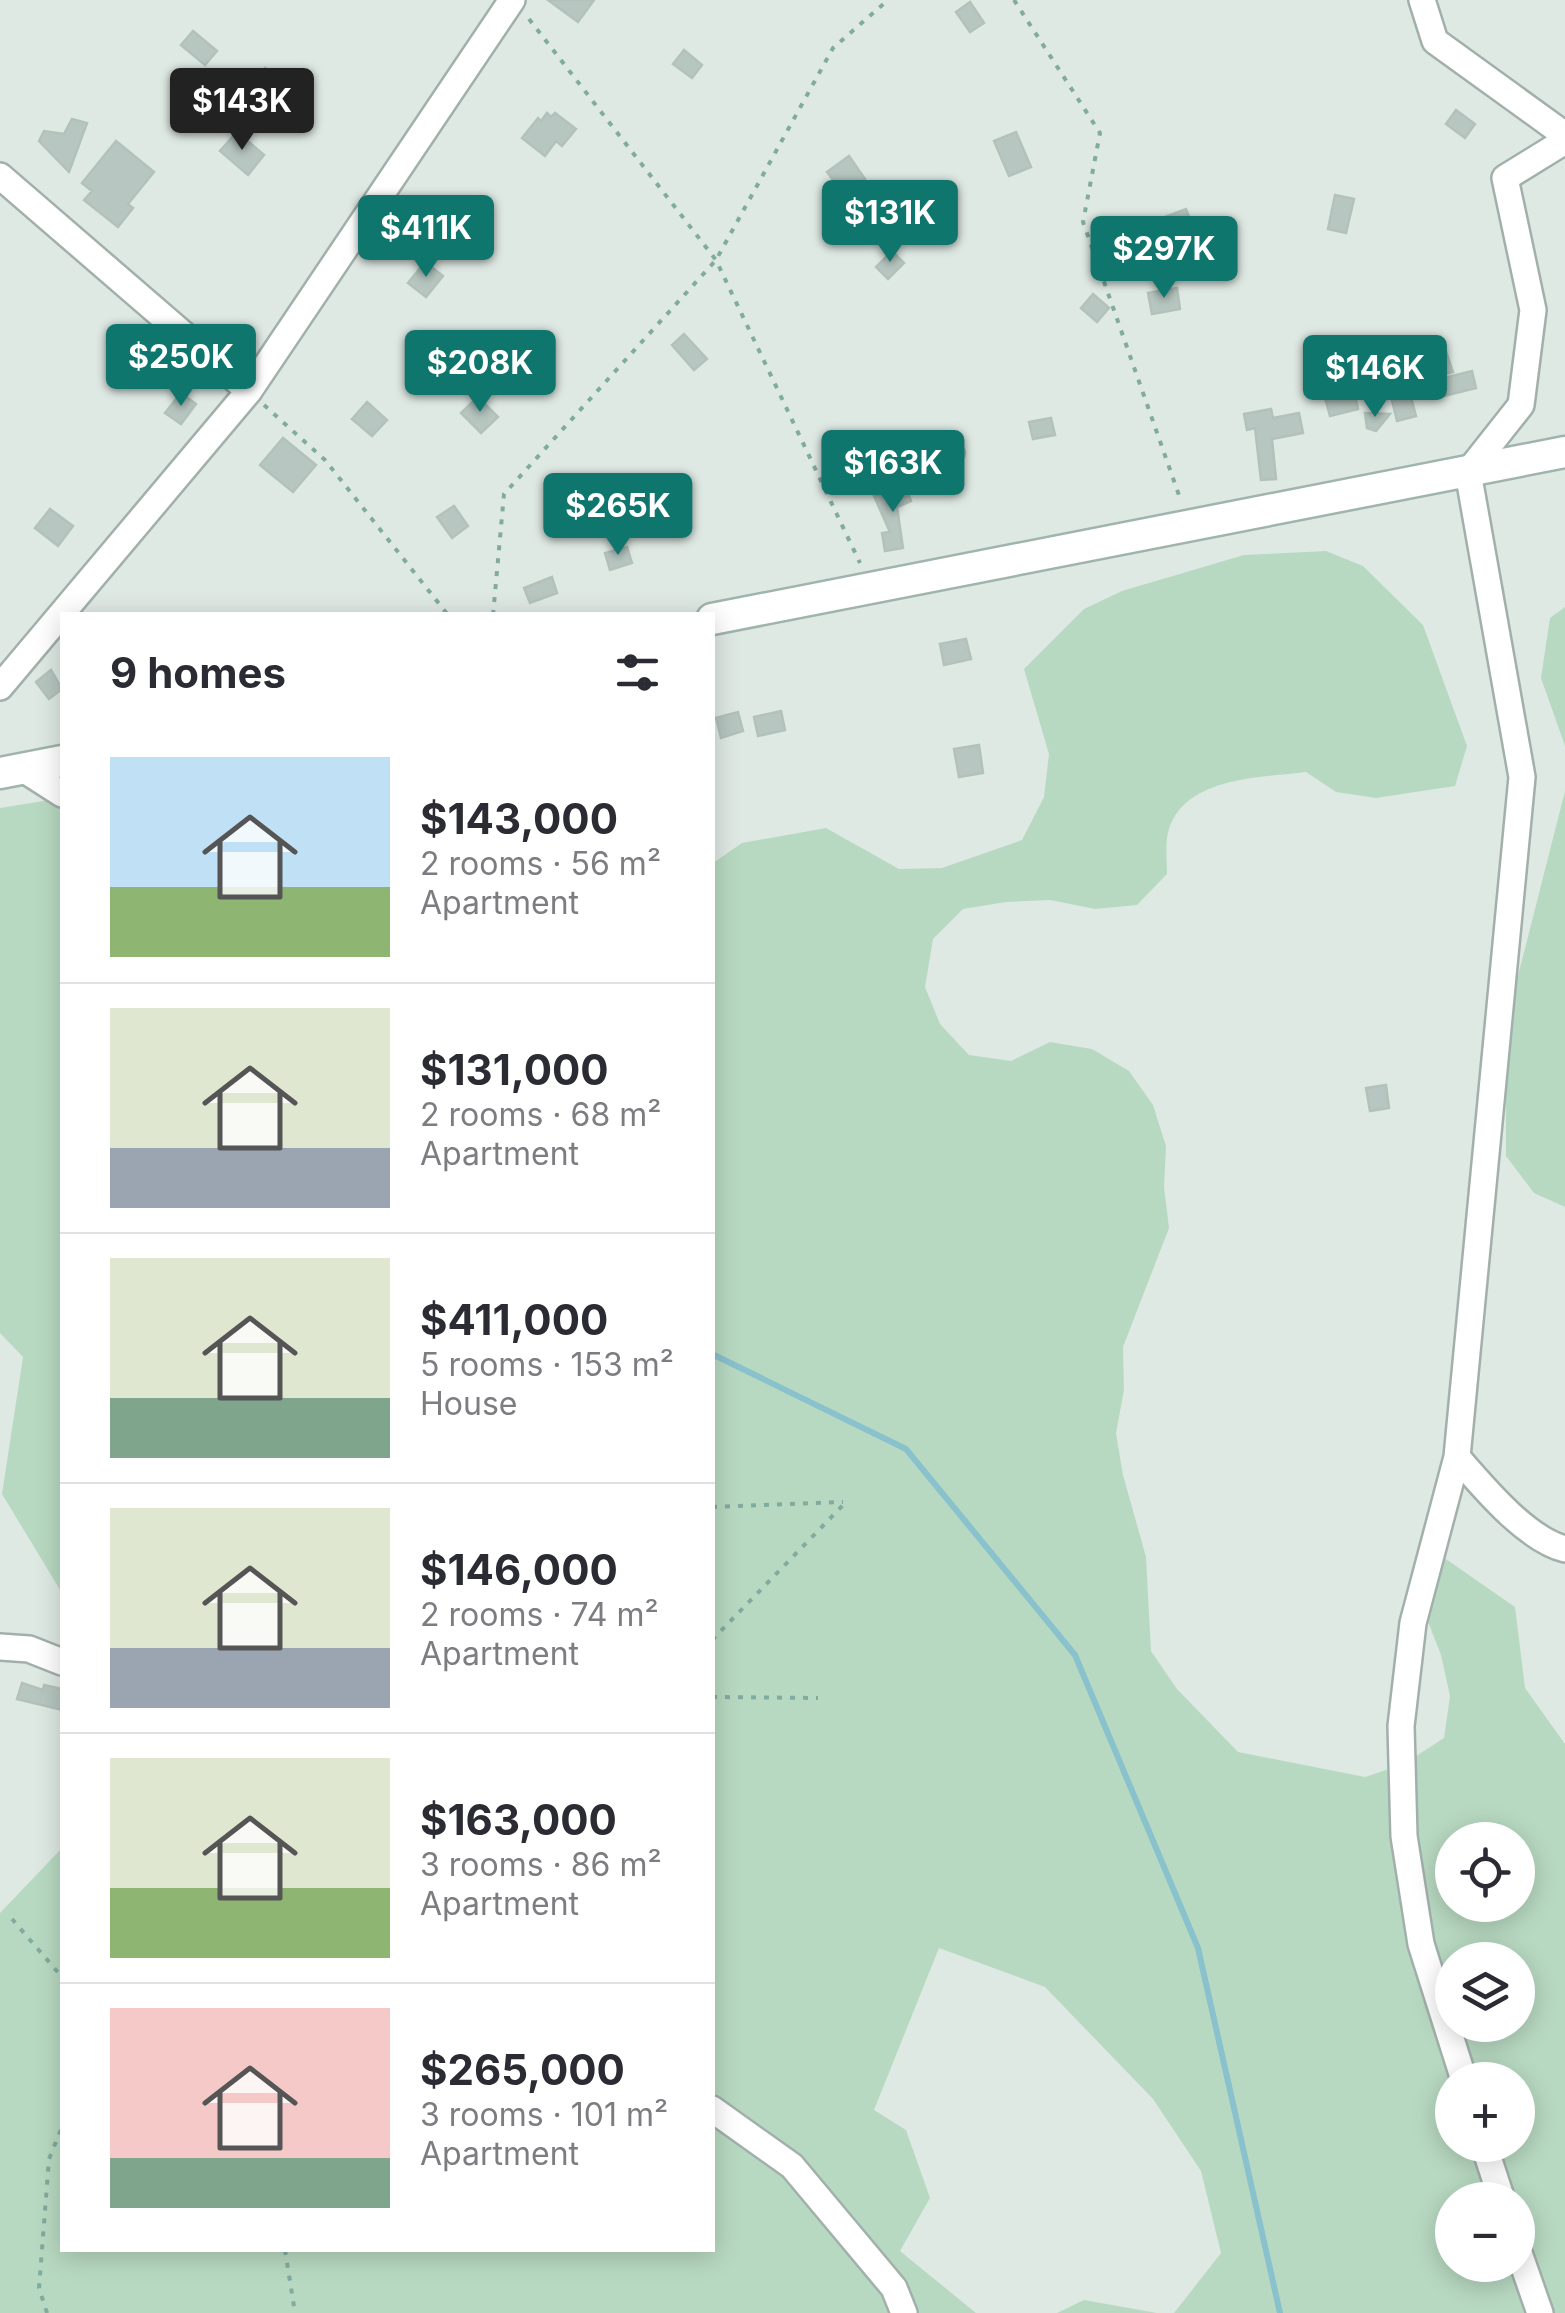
<!DOCTYPE html>
<html lang="en">
<head>
<meta charset="utf-8">
<style>
	:root { --surface:#fff; --page:#f2f2f3; --text:#2b2b33; --muted:#7c7c81; --line:#e1e1e2; --accent:#0f766e }
	body { margin:0; font-family:Inter,sans-serif; background:var(--page); color:var(--text); height:100vh; display:flex; flex-direction:column; font-size:38px; white-space:nowrap }
	* { box-sizing:border-box; margin:0 }
	p { font-size:32px; color:var(--muted) }
	.icon { flex:none; width:55px; height:55px; fill:none; stroke:currentColor; stroke-width:2; stroke-linecap:round; stroke-linejoin:round }
	.map { position:relative; flex:1; overflow:hidden }
	.details { position:absolute; left:60px; top:612px; width:655px; height:1640px; display:flex; flex-direction:column; background:var(--surface); border-radius:0px; box-shadow:0 5px 25px #0003 }
	.details>* { flex:none }
	.fabs { position:absolute; left:1435px; top:1822px; display:grid; gap:20px }
	.fabs a { display:grid; place-items:center; width:100px; height:100px; border-radius:50%; background:var(--surface); box-shadow:0 5px 25px #0003; font-size:50px }
	.price { position:absolute; translate:-50% -85px; padding:0 22px; border-radius:10px; background:var(--accent); color:#fff; font-size:32px; line-height:65px; filter:drop-shadow(0 2px 5px #0008) }
	.price::after { content:''; position:absolute; left:50%; top:60px; width:30px; height:22px; margin-left:-15px; background:inherit; clip-path:polygon(0 0,100% 0,50% 100%) }
	.price.current { background:#222; color:#fff }
	ul { padding:0; list-style:none }
	li { display:flex; align-items:center; gap:30px; height:250px; padding:0 50px }
	li+li { border-top:2px solid var(--line) }
	li span { display:grid; place-items:center; flex:none; width:280px; height:200px; border-radius:0px; color:#555 }
	li>.icon { margin-inline-start:auto }
	span .icon { width:120px; height:120px; fill:#fffc; stroke-width:1 }
	li b { font-size:42px }
	h2 { display:flex; justify-content:space-between; align-items:center; height:120px; padding:0 50px; font-size:42px }
	.map>svg:first-child { display:block }
	.green { fill:#b8d9c1; fill-rule:evenodd }
	.lines { fill:none; stroke-linecap:round; stroke-linejoin:round }
	.stream { stroke:#89c1cc; stroke-width:6 }
	.building { fill:#b7c6c0; stroke:#b2c2bb; stroke-width:2.5 }
	.street-casing { stroke:#a2b0ab; stroke-width:30 }
	.secondary-casing { stroke:#9fb4ac; stroke-width:35 }
	.path { stroke:#81ab9e; stroke-width:4; stroke-dasharray:5 8; stroke-linecap:butt }
	.street { stroke:#fff; stroke-width:25 }
	.secondary { stroke:#fff; stroke-width:30 }
</style>
</head>
<body>
<div class="map">
<svg width="1565" height="2313" viewBox="0 0 1565 2313">
	<rect width="100%" height="100%" fill="#dfe9e4"/>
	<path class="green" d="M1326,551L1363,566L1423,625L1467,746L1455,786L1376,798L1336,792L1306,772C1259,778 1182,777 1168,833C1165,845 1167,861 1167,874L1137,905L1095,909L1050,900L1006,902L963,909L933,939L925,987L940,1024L969,1055L1011,1061L1050,1042L1092,1049L1129,1071L1153,1105L1166,1146L1164,1187L1169,1228L1123,1347L1124,1390L1116,1433L1123,1475L1146,1557L1151,1651L1177,1689L1238,1752L1365,1777L1404,1764L1444,1738L1450,1696L1441,1655L1425,1614L1443,1557L1515,1607L1525,1688L1565,1744V2313H1174L1221,2253L1201,2171L1153,2099L1045,1987L939,1948L874,2110L906,2130L930,2198L900,2251L976,2313H0V1913L62,1848V2250H712L713,863L742,843L826,828L899,869L942,868L1022,840L1044,797L1049,754L1024,669L1084,609L1122,591L1244,555ZM1452,1840H1518V1905H1452ZM1452,1960H1518V2025H1452ZM1452,2080H1518V2145H1452ZM1452,2200H1518V2265H1452Z
		M1565,607V746L1541,678L1550,618Z
		M1565,791V1207L1534,1193L1506,1156V1023Z
		M62,798V1593L2,1494L23,1357L0,1333V808Z
		M1084,2300L1157,2313H1057Z"/>
	<g class="lines">
		<path class="stream" d="M712,1354L906,1449L1075,1655L1198,1948L1280,2313"/>
	</g>
	<path class="building" d="M548,0H594L578,22Z
		M970,2L984,23L970,32L956,12Z
		M193,31L217,51L205,65L181,45Z
		M684,50L702,65L692,78L673,64Z
		M265,68L290,88L279,103L253,83Z
		M1456,110L1475,124L1465,138L1446,124Z
		M547,113L551,117L555,113L576,129L562,146L556,141L545,156L522,138L538,118L541,121Z
		M72,119L87,123L69,172L39,141L44,131L64,134Z
		M237,132L264,155L248,175L220,151Z
		M1016,132L1031,167L1009,176L994,141Z
		M116,141L154,172L128,204L133,208L118,227L84,200L92,191L82,183Z
		M849,156L865,179L844,194L827,172Z
		M1335,195L1354,199L1346,233L1328,229Z
		M920,199L935,218L921,229L906,210Z
		M1186,209L1193,227L1164,238L1157,220Z
		M892,251L904,263L888,279L876,267Z
		M425,262L443,276L426,297L408,283Z
		M1177,288L1180,309L1152,314L1148,293Z
		M1093,294L1109,308L1097,322L1081,308Z
		M142,329L162,347L135,378L115,361Z
		M684,334L707,359L694,370L672,345Z
		M1444,346L1453,372L1407,382L1416,416L1397,421L1382,359L1418,351L1419,354Z
		M1472,371L1476,388L1444,396L1440,379Z
		M1354,391L1358,409L1330,416L1325,398Z
		M181,393L196,404L181,424L165,413Z
		M478,397L498,417L481,433L461,413Z
		M367,402L387,420L372,436L352,419Z
		M1271,409L1273,418L1299,413L1303,433L1272,439L1276,479L1261,480L1255,428L1247,430L1244,414Z
		M1365,413L1390,414L1376,431L1367,428Z
		M1051,418L1055,435L1033,439L1029,422Z
		M283,438L316,465L293,492L260,465Z
		M947 453a9 9 0 1 1 18 0a9 9 0 1 1-18 0Z
		M904,483L911,501L897,507L903,548L885,551L882,533L890,532L874,496Z
		M454,506L468,526L452,538L437,517Z
		M50,509L73,526L58,546L35,528Z
		M627,547L632,563L610,570L605,553Z
		M552,577L557,593L530,603L524,588Z
		M966,639L971,659L944,665L940,644Z
		M51,670L62,689L49,699L36,682Z
		M781,711L785,730L758,736L754,717Z
		M738,712L743,731L721,738L716,718Z
		M979,745L983,773L959,777L954,749Z
		M1386,1085L1389,1108L1370,1111L1366,1088Z
		M22,1683L43,1690L44,1685L62,1689V1710L17,1699Z"/>
	<g class="lines">
		<defs>
			<path id="street" d="M1422,0L1435,41L1565,135
				M0,176L249,391
				M0,687L249,391L512,0
				M23,769L62,794
				M1457,1457C1483,1487 1526,1539 1565,1549
				M0,1647L29,1649L62,1662
				M1464,2080L1421,1944L1404,1836L1401,1726L1413,1623L1457,1457L1522,777L1468,472L1521,405L1533,310L1505,178L1565,141
				M712,2109L792,2166L894,2288L904,2313
				M1484,2145L1502,2200
				M1518,2250L1540,2313"/>
			<path id="secondary" d="M712,619L1565,452
				M0,773L62,761"/>
		</defs>
		<use href="#street" class="street-casing"/>
		<use href="#secondary" class="secondary-casing"/>
		<path class="path" d="M1014,0L1100,133L1083,222L1181,501
			M529,19L716,260L860,563
			M264,405L325,460L448,615
			M493,615L504,494L716,260L833,48L888,0
			M712,1507L843,1502
			M712,1640L846,1502
			M712,1697L818,1698
			M12,1919L62,1977
			M285,2250L295,2313
			M47,2313L39,2288L49,2159L62,2127"/>
		<use href="#street" class="street"/>
		<use href="#secondary" class="secondary"/>
	</g>
</svg>
<div class="fabs">
<a><svg class="icon" aria-label="locate" viewBox="0 0 24 24"><circle cx="12" cy="12" r="6"/><path d="M12 2v4M12 18v4M2 12h4M18 12h4"/></svg></a>
<a><svg class="icon" aria-label="layers" viewBox="0 0 24 24"><path d="M12 4l9 5-9 5-9-5zM3 14l9 5 9-5"/></svg></a>
<a>+</a>
<a>−</a>
</div>
<b class="price current" style="left:242px;top:153px">$143K</b>
<b class="price" style="left:890px;top:265px">$131K</b>
<b class="price" style="left:426px;top:280px">$411K</b>
<b class="price" style="left:1164px;top:301px">$297K</b>
<b class="price" style="left:181px;top:409px">$250K</b>
<b class="price" style="left:480px;top:415px">$208K</b>
<b class="price" style="left:1375px;top:420px">$146K</b>
<b class="price" style="left:893px;top:515px">$163K</b>
<b class="price" style="left:618px;top:558px">$265K</b>
<section class="details">
<h2>9 homes<svg class="icon" aria-label="filters" viewBox="0 0 24 24"><path d="M4 7h16M4 17h16"/><circle cx="9" cy="7" r="2"/><circle cx="15" cy="17" r="2"/></svg></h2>
<ul>
<li><span style="background:linear-gradient(#bfe0f5 65%,#8fb573 0)"><svg class="icon" aria-label="home" viewBox="0 0 24 24"><path d="M3 11l9-7 9 7M6 9v11h12V9"/></svg></span><div><b>$143,000</b><p>2 rooms · 56 m²</p><p>Apartment</p></div></li>
<li><span style="background:linear-gradient(#dfe7d0 70%,#9aa5b1 0)"><svg class="icon" aria-label="home" viewBox="0 0 24 24"><path d="M3 11l9-7 9 7M6 9v11h12V9"/></svg></span><div><b>$131,000</b><p>2 rooms · 68 m²</p><p>Apartment</p></div></li>
<li><span style="background:linear-gradient(#dfe7d0 70%,#7fa58c 0)"><svg class="icon" aria-label="home" viewBox="0 0 24 24"><path d="M3 11l9-7 9 7M6 9v11h12V9"/></svg></span><div><b>$411,000</b><p>5 rooms · 153 m²</p><p>House</p></div></li>
<li><span style="background:linear-gradient(#dfe7d0 70%,#9aa5b1 0)"><svg class="icon" aria-label="home" viewBox="0 0 24 24"><path d="M3 11l9-7 9 7M6 9v11h12V9"/></svg></span><div><b>$146,000</b><p>2 rooms · 74 m²</p><p>Apartment</p></div></li>
<li><span style="background:linear-gradient(#dfe7d0 65%,#8fb573 0)"><svg class="icon" aria-label="home" viewBox="0 0 24 24"><path d="M3 11l9-7 9 7M6 9v11h12V9"/></svg></span><div><b>$163,000</b><p>3 rooms · 86 m²</p><p>Apartment</p></div></li>
<li><span style="background:linear-gradient(#f6c9c9 75%,#7fa58c 0)"><svg class="icon" aria-label="home" viewBox="0 0 24 24"><path d="M3 11l9-7 9 7M6 9v11h12V9"/></svg></span><div><b>$265,000</b><p>3 rooms · 101 m²</p><p>Apartment</p></div></li>
</ul>
</section>
</div>
</body>
</html>
